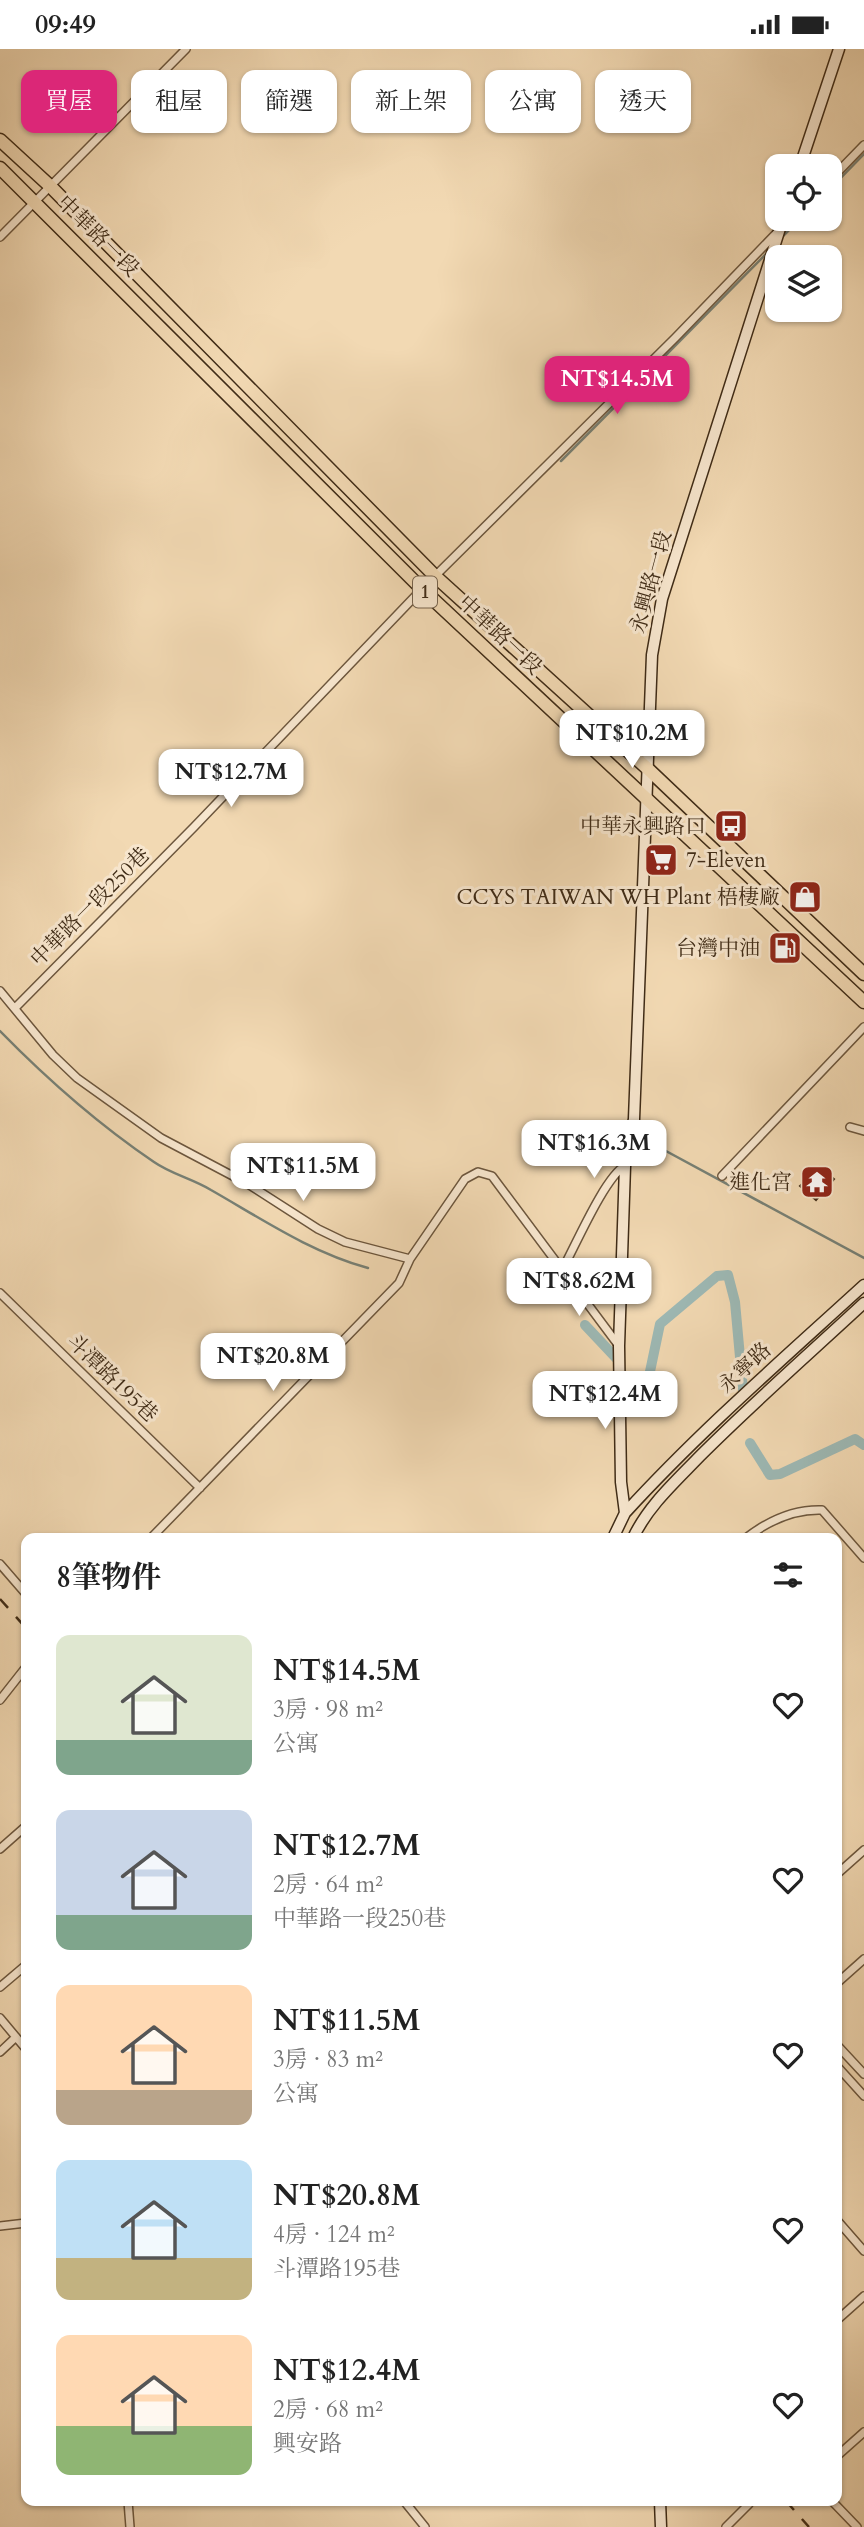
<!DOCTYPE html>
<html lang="zh-TW">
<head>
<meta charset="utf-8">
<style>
	:root { --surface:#fff; --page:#f2f2f2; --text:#222; --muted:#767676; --accent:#db2777 }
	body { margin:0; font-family:Cardo,"Noto Serif TC",serif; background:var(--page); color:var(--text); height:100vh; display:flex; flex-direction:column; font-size:26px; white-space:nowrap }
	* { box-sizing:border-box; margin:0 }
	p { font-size:23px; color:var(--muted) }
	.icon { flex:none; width:38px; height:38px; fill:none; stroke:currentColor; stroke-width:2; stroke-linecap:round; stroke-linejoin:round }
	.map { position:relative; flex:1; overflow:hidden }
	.details { position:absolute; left:21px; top:1484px; width:821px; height:973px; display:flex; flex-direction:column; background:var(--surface); border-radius:14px; box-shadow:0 2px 5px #0004 }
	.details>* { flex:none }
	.guide { position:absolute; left:21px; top:21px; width:822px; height:63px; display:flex; gap:14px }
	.fabs { position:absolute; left:765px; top:105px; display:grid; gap:14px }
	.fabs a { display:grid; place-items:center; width:77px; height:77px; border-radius:14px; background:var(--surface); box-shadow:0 2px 5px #0004; font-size:35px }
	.price { position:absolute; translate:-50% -60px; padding:0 16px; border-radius:14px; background:#fff; color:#222; font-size:23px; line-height:46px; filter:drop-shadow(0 2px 4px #0008) }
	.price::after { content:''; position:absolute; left:50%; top:42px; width:21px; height:16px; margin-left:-10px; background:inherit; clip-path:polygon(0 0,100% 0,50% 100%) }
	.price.on { background:var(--accent); color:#fff }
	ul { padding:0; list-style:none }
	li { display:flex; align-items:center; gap:21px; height:175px; padding:0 35px }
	li span { display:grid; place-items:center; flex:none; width:196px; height:140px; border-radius:14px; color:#555 }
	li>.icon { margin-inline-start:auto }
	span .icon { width:84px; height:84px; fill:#fffc; stroke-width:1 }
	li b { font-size:30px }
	h2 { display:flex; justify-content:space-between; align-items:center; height:84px; padding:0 35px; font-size:30px }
	.chip { padding:0 24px; border-radius:14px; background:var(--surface); box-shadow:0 2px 5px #0004; font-size:24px; line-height:63px }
	.chip.on { background:var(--accent); color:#fff }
	.status { display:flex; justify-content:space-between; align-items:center; height:49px; padding:0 35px; background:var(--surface); direction:ltr }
	.status svg { height:19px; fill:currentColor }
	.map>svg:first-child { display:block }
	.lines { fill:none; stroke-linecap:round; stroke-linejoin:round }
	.stream { stroke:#778075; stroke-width:2.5 }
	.canal { stroke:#9db9b5; stroke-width:10 }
	.building { fill:#dea887; stroke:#3f2b16; stroke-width:2 }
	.street-casing { stroke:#6c563d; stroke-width:10 }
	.secondary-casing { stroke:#3f2b16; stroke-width:13 }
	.primary-casing { stroke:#3f2b16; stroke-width:15 }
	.street { stroke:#f7e6ce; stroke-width:7 }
	.secondary { stroke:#f7e6ce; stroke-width:10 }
	.primary { stroke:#f2d9b3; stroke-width:12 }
	.rail { stroke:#3f2b16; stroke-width:2.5; stroke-dasharray:12 12; stroke-linecap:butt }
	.labels { text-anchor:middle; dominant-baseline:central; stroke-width:6; stroke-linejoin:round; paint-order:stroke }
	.shield { fill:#f7e6ce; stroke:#76634d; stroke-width:2 }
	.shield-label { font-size:19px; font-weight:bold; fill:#3f2b16 }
	.street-label { font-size:21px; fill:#3f2b16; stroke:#f7e6ce }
	.poi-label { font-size:21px; fill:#3f2b16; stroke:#f7e6ce; text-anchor:end }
</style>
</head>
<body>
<div class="status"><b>09:49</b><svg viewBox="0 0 49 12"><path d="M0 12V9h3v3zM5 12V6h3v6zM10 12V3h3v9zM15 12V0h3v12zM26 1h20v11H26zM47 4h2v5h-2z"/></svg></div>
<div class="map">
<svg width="864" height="2478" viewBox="0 0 864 2478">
	<rect width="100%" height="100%" fill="#f2d9b3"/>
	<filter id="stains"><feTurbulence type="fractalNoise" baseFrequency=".00286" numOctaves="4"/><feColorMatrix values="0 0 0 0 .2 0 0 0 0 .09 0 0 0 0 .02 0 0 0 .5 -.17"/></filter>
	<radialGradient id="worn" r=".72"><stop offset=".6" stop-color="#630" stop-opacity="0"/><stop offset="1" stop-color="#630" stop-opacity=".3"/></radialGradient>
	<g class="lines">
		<path class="stream" d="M830,140L864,105
			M782,188L800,170
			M561,412L768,203
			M0,982C47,1030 98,1075 154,1113C171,1125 193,1130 211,1141C262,1170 310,1203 368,1219
			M653,1095L864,1209"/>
		<path class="canal" d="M585,1276L617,1310
			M633,1327L648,1332L660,1275L717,1227L728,1226L735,1253L743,1341
			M750,1394L770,1426L780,1425L855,1390L864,1396"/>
	</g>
	<path class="building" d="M820,1118L834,1130L816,1151L800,1137Z"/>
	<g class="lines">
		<defs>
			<path id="street" d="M830,131L864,96
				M0,188L186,0
				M0,942L53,1006L77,1029L161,1089L248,1135L318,1180L345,1193L410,1210L465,1130L478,1123L492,1127L619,1297
				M16,958L194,778L422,540L675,289L790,170
				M850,1078L864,1082
				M722,1127L864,978
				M561,1223C574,1200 605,1127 625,1117
				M0,1244L200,1439
				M151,1489L399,1234L410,1210
				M746,1489C768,1472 794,1460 822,1461L864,1509
				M0,1515L26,1545
				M0,1651L26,1618
				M0,1800L26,1777
				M836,1826L864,1801
				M836,1935L864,1910
				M0,1938L26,1916
				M0,1969L26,2000
				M836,1995L864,2025
				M0,2003L16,1988
				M836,2016L864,2047
				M836,2170L864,2202
				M0,2177L26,2174
				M836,2272L864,2247
				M836,2408L864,2383
				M128,2452L130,2478
				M404,2452L425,2478
				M832,2452L857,2478
				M726,2478L749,2455"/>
			<path id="secondary" d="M800,117L839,0
				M625,1464C700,1382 783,1310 864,1236
				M613,1489L625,1464L621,1433L619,1297L625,1117L634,1070L652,606L662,550L783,170
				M633,1489C648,1457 675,1433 700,1407C753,1354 809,1305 864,1254
				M660,2452L661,2478"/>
			<path id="primary" d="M0,91L50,137L436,528L648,720L864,925
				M0,119L422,540L864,953"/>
		</defs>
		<use href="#street" class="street-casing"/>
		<use href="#secondary" class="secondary-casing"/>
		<use href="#primary" class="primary-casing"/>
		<use href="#street" class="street"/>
		<use href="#secondary" class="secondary"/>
		<use href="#primary" class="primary"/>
		<path class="rail" d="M0,1550L26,1579
			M786,2452L809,2478"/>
	</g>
	<defs>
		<symbol id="bus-square" viewBox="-11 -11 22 22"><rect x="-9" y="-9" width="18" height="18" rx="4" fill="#8f2418" stroke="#f7e6ce"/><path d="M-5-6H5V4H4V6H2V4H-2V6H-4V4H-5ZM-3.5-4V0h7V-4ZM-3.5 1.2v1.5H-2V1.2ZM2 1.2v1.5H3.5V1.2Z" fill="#fff"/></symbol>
		<symbol id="supermarket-square" viewBox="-11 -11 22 22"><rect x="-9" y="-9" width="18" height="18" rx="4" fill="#8f2418" stroke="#f7e6ce"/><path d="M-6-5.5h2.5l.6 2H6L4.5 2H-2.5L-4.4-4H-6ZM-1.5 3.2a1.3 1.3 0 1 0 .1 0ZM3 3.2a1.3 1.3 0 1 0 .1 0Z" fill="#fff"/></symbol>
		<symbol id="shop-square" viewBox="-11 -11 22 22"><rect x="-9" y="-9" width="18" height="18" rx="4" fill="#8f2418" stroke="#f7e6ce"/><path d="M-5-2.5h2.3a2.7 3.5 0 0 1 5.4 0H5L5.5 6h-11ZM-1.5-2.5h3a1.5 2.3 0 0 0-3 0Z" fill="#fff"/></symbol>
		<symbol id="fuel-square" viewBox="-11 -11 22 22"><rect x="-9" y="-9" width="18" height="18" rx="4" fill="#8f2418" stroke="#f7e6ce"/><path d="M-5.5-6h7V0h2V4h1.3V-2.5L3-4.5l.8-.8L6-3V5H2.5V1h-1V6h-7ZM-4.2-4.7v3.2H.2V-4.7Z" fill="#fff"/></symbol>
		<symbol id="temple-square" viewBox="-11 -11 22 22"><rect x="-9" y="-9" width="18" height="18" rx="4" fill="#8f2418" stroke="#f7e6ce"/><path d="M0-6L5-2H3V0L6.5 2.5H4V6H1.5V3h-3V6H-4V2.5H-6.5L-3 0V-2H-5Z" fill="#fff"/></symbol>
	</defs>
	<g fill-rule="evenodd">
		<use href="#bus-square" x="712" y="758" width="38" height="38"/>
		<use href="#supermarket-square" x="642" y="792" width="38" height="38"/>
		<use href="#shop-square" x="786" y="829" width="38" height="38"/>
		<use href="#fuel-square" x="766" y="880" width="38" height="38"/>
		<use href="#temple-square" x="798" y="1114" width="38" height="38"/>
	</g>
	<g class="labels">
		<rect class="shield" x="413" y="527.5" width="24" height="31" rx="5"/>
		<g class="shield-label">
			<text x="425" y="543">1</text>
		</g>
		<g class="street-label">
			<text transform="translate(98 187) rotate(45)">中華路一段</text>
			<text transform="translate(651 533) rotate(-75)">永興路一段</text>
			<text transform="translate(500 586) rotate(43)">中華路一段</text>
			<text transform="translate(90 858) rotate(-45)">中華路一段250巷</text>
			<text transform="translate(745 1319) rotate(-43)">永寧路</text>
			<text transform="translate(112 1329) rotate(44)">斗潭路195巷</text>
		</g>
		<g class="poi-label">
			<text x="706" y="777">中華永興路口</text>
			<text x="686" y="811" text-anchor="start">7-Eleven</text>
			<text x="780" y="848">CCYS TAIWAN WH Plant 梧棲廠</text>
			<text x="760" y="899">台灣中油</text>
			<text x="792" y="1133">進化宮</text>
		</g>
	</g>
	<rect width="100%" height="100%" filter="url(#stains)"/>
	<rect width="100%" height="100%" fill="url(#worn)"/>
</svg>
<div class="fabs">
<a><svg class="icon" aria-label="locate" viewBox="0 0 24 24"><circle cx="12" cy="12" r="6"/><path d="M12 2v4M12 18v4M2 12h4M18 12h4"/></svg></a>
<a><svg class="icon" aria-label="layers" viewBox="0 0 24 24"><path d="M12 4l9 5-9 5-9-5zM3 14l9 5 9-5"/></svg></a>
</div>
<b class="price on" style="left:617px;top:367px">NT$14.5M</b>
<b class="price" style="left:632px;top:721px">NT$10.2M</b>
<b class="price" style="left:231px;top:760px">NT$12.7M</b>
<b class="price" style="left:594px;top:1131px">NT$16.3M</b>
<b class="price" style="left:303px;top:1154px">NT$11.5M</b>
<b class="price" style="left:579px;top:1269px">NT$8.62M</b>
<b class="price" style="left:273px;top:1344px">NT$20.8M</b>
<b class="price" style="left:605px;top:1382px">NT$12.4M</b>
<div class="guide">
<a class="chip on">買屋</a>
<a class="chip">租屋</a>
<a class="chip">篩選</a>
<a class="chip">新上架</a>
<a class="chip">公寓</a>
<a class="chip">透天</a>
</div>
<section class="details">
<h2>8筆物件<svg class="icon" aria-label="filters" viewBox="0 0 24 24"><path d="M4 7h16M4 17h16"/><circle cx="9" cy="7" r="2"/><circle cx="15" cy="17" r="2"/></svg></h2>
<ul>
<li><span style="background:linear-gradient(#dfe7d0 75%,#7fa58c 0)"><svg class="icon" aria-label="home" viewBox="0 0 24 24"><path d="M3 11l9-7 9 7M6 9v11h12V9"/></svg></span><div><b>NT$14.5M</b><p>3房 · 98 m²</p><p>公寓</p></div><svg class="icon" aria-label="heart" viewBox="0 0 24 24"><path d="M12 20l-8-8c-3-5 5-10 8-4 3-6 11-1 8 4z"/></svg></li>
<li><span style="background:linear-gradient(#c9d6e8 75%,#7fa58c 0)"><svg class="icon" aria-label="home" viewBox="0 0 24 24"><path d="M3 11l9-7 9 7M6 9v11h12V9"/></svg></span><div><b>NT$12.7M</b><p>2房 · 64 m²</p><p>中華路一段250巷</p></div><svg class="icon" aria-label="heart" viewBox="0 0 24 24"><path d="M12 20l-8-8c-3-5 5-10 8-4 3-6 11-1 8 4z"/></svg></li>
<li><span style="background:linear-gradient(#ffd9b3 75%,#b9a48a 0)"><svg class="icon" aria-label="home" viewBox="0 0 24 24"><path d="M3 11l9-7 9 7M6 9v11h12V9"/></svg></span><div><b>NT$11.5M</b><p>3房 · 83 m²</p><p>公寓</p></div><svg class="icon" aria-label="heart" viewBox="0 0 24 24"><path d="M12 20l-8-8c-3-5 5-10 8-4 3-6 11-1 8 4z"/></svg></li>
<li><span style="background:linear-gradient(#bfe0f5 70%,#c2b280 0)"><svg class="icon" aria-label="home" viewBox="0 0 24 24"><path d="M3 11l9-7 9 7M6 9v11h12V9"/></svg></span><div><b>NT$20.8M</b><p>4房 · 124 m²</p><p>斗潭路195巷</p></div><svg class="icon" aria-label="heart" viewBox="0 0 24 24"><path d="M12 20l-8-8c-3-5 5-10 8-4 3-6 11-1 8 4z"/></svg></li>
<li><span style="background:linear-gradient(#ffd9b3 65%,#8fb573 0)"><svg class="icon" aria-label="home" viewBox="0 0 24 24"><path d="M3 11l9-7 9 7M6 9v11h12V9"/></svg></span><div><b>NT$12.4M</b><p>2房 · 68 m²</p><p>興安路</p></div><svg class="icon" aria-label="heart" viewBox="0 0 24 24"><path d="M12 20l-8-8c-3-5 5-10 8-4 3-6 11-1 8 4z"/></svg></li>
</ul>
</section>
</div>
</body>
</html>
